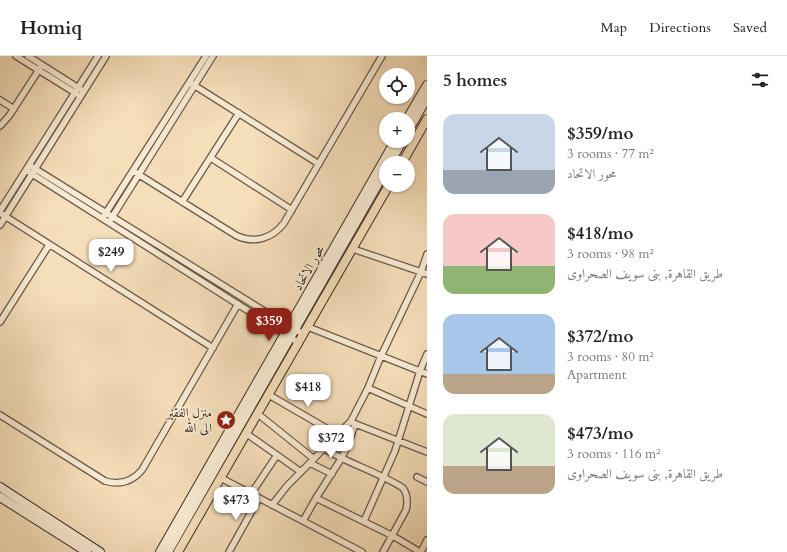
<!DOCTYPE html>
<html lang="en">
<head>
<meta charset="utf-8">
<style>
	:root { --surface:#fff; --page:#f2f2f2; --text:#202124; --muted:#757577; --line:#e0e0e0; --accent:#8f2418 }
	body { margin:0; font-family:Cardo,Amiri,serif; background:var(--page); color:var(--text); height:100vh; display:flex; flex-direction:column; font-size:15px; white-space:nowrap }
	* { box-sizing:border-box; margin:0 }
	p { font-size:13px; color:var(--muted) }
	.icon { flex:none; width:22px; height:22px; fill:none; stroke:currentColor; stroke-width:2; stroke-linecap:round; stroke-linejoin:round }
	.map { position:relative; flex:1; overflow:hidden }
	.panel { display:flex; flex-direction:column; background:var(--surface); width:360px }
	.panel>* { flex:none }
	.controls { position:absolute; left:379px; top:12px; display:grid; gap:8px }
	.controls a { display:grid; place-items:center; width:36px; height:36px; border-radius:50%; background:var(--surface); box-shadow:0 1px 3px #0004; font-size:20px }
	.price { position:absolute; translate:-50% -34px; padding:0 9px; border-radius:8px; background:#fff; color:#222; font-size:13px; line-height:26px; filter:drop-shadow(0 1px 2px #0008) }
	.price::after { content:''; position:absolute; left:50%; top:24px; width:12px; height:9px; margin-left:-6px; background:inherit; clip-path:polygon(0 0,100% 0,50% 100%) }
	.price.active { background:var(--accent); color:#fff }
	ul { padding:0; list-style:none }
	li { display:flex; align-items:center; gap:12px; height:100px; padding:0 16px }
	li span { display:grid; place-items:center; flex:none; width:112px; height:80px; border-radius:12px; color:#555 }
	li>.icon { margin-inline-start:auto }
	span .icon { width:48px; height:48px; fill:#fffc; stroke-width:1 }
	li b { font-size:17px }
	h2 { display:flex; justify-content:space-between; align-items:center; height:48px; padding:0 16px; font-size:17px }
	header { display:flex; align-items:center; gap:24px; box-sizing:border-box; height:56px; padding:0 20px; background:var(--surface); border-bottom:1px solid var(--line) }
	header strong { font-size:19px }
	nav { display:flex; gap:22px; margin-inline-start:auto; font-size:14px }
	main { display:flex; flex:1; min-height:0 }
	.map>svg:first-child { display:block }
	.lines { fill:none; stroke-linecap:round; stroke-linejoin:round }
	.street-casing { stroke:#6a584b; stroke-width:8 }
	.secondary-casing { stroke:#3b2c26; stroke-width:10 }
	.primary-casing { stroke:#3b2c26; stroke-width:10 }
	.street { stroke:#f8ead2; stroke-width:5.5 }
	.secondary { stroke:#f8ead2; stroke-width:8 }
	.primary { stroke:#f5deba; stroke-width:8 }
	.labels { text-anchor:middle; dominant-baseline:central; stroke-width:3; stroke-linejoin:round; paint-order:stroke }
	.street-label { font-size:13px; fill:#3b2c26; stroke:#f8ead2 }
	.poi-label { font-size:13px; fill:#3b2c26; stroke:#f8ead2; text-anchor:end }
</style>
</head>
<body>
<header>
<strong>Homiq</strong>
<nav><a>Map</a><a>Directions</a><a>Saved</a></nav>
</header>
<main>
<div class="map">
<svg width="427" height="496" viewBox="0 0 427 496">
	<rect width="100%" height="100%" fill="#f5deba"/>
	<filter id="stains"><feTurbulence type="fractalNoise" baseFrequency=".005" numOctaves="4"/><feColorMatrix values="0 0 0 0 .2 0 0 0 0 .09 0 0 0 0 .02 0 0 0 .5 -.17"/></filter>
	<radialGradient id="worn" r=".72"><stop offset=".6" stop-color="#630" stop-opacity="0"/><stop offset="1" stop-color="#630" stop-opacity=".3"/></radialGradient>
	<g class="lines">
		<defs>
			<path id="street" d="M16,0L77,38
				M28,0L80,33
				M192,28L319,108
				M0,44L14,53
				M0,70L9,60L42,9
				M211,102L292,154
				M29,109L290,271L304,278
				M26,114L299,287
				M133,115L237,180C255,188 273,182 284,167L382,0
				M182,146L239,57
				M0,155L98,0
				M0,157L213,292
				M104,160L206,0
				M111,163L213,0
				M0,169L106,0
				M353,193L427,218
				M0,266L49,189
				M308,271L427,318
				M368,332L427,358
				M269,339L338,379
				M258,358L314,403
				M0,359L105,425C119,429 132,426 142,414L238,248
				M353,367L427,396
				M247,378L301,416
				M325,393C349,408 378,416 403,432C407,438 408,446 406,454L383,496
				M310,407L332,418
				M417,421L427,426
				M221,422L362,496
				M251,438L277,399
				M316,442L393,480L420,496
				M272,449L287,430L351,365L368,332L381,300L421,216L427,198
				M303,465L316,442L341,403L348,389L355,368
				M364,465L395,395L420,315L427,298
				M229,496L259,442
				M421,496L427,484"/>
			<path id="secondary" d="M407,63L427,29
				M408,75L427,42
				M390,107L402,85
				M0,431L100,496
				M0,441L87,496
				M160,496L395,85
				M168,496L386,114"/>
			<path id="primary" d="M402,107L427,63
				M178,496L389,129"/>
		</defs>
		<use href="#street" class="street-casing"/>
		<use href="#secondary" class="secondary-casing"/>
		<use href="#primary" class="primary-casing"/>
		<use href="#street" class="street"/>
		<use href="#secondary" class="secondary"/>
		<use href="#primary" class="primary"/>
	</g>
	<defs>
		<symbol id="sight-disc" viewBox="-11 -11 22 22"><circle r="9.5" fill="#8f2418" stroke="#f8ead2"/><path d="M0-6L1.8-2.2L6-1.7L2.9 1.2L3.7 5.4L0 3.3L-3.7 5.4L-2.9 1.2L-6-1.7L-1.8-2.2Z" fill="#fff"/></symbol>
	</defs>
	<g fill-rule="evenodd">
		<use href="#sight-disc" x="215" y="353" width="22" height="22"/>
	</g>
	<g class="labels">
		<g class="street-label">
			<text transform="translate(309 212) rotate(-60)">محور الاتحاد</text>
		</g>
		<g class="poi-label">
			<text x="212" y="357">منزل الفقير<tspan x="212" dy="15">الى الله</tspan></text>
		</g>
	</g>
	<rect width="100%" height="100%" filter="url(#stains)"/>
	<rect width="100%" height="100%" fill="url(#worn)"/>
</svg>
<div class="controls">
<a><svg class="icon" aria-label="locate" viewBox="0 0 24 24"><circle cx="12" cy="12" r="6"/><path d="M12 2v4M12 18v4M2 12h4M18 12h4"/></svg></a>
<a>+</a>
<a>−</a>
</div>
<b class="price" style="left:111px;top:217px">$249</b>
<b class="price active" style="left:269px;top:286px">$359</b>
<b class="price" style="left:308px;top:352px">$418</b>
<b class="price" style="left:331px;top:403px">$372</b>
<b class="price" style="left:236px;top:465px">$473</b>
</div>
<section class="panel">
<h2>5 homes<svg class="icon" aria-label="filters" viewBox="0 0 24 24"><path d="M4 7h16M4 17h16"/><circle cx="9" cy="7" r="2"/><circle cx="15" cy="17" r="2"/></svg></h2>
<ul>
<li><span style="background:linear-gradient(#c9d6e8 70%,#9aa5b1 0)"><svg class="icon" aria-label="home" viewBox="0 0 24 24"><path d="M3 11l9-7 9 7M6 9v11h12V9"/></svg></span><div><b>$359/mo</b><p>3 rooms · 77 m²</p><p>محور الاتحاد</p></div></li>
<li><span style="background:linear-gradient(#f6c9c9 65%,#8fb573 0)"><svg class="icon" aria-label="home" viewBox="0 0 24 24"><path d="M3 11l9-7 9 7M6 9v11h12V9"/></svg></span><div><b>$418/mo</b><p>3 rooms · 98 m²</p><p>طريق القاهرة, بنى سويف الصحراوى</p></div></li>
<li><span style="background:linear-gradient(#a9c7e8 75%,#b9a48a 0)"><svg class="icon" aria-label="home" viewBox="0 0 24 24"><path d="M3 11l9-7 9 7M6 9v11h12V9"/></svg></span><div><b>$372/mo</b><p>3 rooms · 80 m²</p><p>Apartment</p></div></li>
<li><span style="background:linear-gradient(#dfe7d0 65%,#b9a48a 0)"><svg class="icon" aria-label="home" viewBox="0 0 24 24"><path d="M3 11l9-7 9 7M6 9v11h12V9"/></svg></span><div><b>$473/mo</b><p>3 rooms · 116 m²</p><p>طريق القاهرة, بنى سويف الصحراوى</p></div></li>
</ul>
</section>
</main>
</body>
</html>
